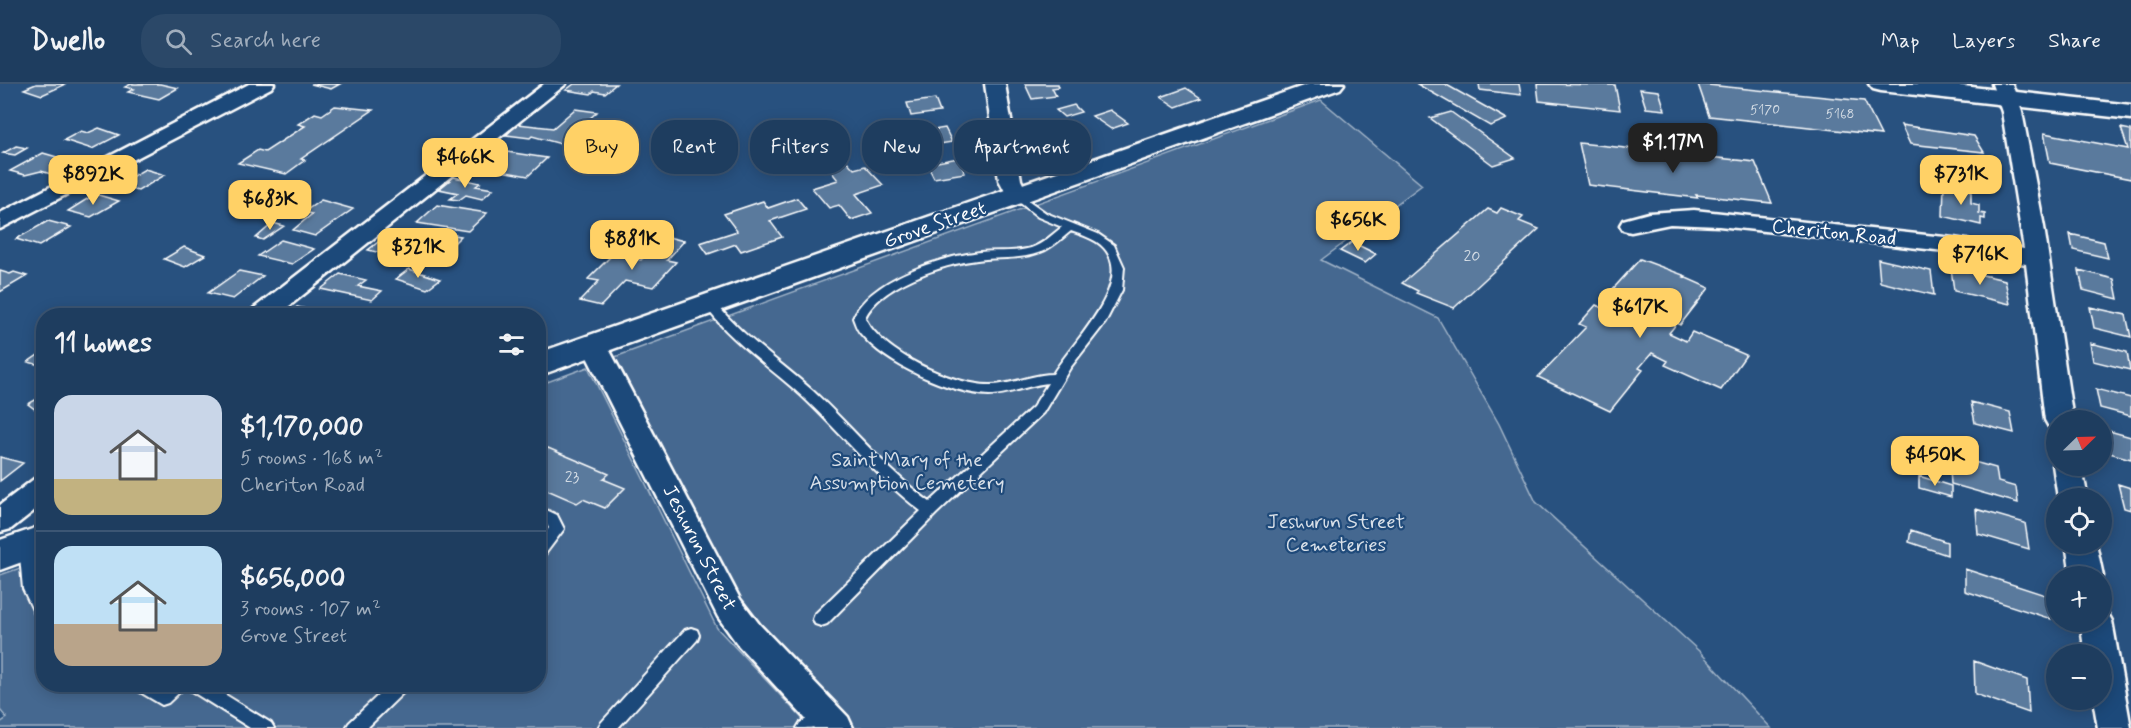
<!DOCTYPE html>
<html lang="en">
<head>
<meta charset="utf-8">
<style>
	:root { --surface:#1e3d5f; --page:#2b4868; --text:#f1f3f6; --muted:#a1aebd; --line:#3c5674; --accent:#ffd166 }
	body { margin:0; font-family:Mynerve,sans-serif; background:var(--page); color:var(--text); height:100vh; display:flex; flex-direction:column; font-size:22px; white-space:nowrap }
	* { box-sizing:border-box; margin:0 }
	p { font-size:20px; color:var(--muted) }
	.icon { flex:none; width:33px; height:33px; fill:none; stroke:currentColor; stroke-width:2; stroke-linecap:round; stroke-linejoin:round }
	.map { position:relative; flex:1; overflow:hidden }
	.details { position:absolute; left:36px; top:224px; width:510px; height:384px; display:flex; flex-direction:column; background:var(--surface); border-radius:24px; box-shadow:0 3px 15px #0003,0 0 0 2px var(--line) }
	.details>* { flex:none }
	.guide { position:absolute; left:564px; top:36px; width:570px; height:54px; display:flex; gap:12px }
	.needle { width:39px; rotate:67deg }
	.buttons { position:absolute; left:2046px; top:326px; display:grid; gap:12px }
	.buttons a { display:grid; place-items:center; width:66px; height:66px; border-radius:50%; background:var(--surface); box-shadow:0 3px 15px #0003,0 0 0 2px var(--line); font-size:30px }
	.price { position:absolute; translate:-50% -51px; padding:0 14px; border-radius:12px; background:var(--accent); color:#111; font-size:20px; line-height:39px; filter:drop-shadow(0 2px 3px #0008) }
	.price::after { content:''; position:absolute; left:50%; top:36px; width:18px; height:14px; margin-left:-9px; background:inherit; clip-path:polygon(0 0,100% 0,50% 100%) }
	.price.selected { background:#222; color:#fff }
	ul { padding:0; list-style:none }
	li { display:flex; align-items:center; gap:18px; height:150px; padding:0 18px }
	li+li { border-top:2px solid var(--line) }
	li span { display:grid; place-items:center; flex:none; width:168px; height:120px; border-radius:18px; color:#555 }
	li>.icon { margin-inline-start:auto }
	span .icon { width:72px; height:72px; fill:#fffc; stroke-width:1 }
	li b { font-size:26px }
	h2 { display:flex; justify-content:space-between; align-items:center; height:72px; padding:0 18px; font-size:26px }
	.tag { padding:0 21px; border-radius:24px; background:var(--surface); box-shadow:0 3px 15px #0003,0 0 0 2px var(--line); font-size:21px; line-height:54px }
	.tag.selected { background:var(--accent); color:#111 }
	header { display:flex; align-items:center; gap:36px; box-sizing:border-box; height:84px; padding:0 30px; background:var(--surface); border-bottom:2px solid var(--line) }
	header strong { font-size:28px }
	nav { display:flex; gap:33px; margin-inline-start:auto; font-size:21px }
	.search { width:420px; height:54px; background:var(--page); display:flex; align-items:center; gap:15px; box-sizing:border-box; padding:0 21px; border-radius:24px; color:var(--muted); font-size:22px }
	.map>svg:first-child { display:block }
	.green { fill:#446890; stroke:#a2b4c8; stroke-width:1.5 }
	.building { fill:#5a7a9d; stroke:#fff; stroke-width:1.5 }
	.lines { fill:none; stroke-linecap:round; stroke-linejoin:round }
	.lane-casing { stroke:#fff; stroke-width:4 }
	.street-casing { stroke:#fff; stroke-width:5 }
	.secondary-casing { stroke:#fff; stroke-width:5 }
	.primary-casing { stroke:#fff; stroke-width:5 }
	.lane { fill:#1f4a7a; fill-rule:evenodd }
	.street { fill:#1f4a7a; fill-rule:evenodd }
	.secondary { fill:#1f4a7a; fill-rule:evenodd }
	.primary { fill:#1f4a7a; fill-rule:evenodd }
	.labels { text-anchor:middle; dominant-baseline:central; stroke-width:4.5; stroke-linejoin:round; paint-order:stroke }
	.far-number-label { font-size:14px; fill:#d6dee6 }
	.number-label { font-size:16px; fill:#d6dee6 }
	.street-label { font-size:20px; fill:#fff; stroke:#1f4a7a }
	.park-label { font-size:20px; fill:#dae1e9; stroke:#1f4a7a }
</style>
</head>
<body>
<header>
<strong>Dwello</strong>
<div class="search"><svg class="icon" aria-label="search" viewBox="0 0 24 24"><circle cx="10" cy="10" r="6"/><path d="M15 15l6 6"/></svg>Search here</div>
<nav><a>Map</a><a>Layers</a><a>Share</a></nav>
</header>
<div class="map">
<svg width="2131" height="644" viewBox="0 0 2131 644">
	<rect width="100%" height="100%" fill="#28517f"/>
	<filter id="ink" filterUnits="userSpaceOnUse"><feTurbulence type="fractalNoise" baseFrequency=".0167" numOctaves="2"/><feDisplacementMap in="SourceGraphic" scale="12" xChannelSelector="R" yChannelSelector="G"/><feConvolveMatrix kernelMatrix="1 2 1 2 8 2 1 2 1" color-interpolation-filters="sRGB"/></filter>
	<g filter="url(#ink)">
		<path class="green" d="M1321,16L1422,101L1321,176L1438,234L1499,340L1536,418L1700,568L1771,644H855L748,530L615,273Z
			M588,283L717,544L811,644H0V639L7,634L0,626V491L43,476L44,600H538L539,301Z"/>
		<path class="building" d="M36,0H66L42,11L24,5Z
			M131,0H160L178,4L159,15L128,8L134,5L125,3Z
			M311,0H340L331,5Z
			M574,0H616L605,9L594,7L591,10L566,6Z
			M1025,0H1058L1059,3L1052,4L1056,12L1032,15Z
			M1417,0H1445L1507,35L1490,42Z
			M1479,0H1519L1521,11L1480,6Z
			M1537,0L1615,1L1620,26L1539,17Z
			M1698,0L1864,17L1881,51L1709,32Z
			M1186,4L1201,14L1176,23L1161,13Z
			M1640,5L1659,7L1665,26L1646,24Z
			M935,15L940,28L911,32L907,19Z
			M1074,21L1081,28L1064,33L1056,26Z
			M335,22L373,26L301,75L305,76L286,90L238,79L258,66L265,68L305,42L298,40L315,29L322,31Z
			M575,25L597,28L561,60L532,52L530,54L506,51L518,40L553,44Z
			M1110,26L1128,39L1111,45L1092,32Z
			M1451,28L1515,74L1493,81L1430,34Z
			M1901,41L1974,52L1984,68L1910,60Z
			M99,44L119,51L92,65L64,56L81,47L88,49Z
			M945,44L952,58L922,63L915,49Z
			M2121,44L2131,46V95L2050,79L2044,49L2128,65Z
			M1058,48L1065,70L1039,72L1033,50Z
			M1579,59L1755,78L1772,119L1696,111L1698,114L1588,101Z
			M16,62L27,64L15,71L3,69Z
			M913,64L919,75L899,79L894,68Z
			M507,68L547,74L528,92L491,85Z
			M43,69L71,77L66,79L79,83L61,93L41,87L25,91L10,87Z
			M842,72L854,85L865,82L883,101L856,110L872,129L851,136L839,121L829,124L812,104L838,96L823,77Z
			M958,74L965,89L934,94L927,80Z
			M920,77L924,85L909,88L905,81Z
			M145,85L165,91L138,107L117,101Z
			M454,93L480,99L476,102L493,105L482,115L466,111L459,116L450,115L458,109L439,105Z
			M1944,100L1971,107V119L1979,121V129L1985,130V135L1981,134V141L1943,132Z
			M95,110L119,117L91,133L68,127Z
			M797,114L806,125L770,137L782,153L741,167L736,160L708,170L700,159L737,147L724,130L763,117L768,124Z
			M321,116L353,125L315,152L293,146L312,130L304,128Z
			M437,121L487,129L468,147L417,139Z
			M1501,124L1523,133L1519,137L1539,145L1454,224L1416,209L1418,207L1402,199L1488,125L1497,129Z
			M48,137L71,143L39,162L16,155Z
			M273,139L284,142L263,156L256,154Z
			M442,149L461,152L451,162L431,159Z
			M2070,150L2104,158L2108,174L2073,166Z
			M664,152L684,157L667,176L676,178L653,203L625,197L601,222L580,217L599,197L588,195L613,170L641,176Z
			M382,155L431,166L418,178L368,166Z
			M281,156L314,165L292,180L258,172Z
			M1352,158L1376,170L1365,179L1340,167Z
			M184,163L205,171L185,183L164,175Z
			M1640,175L1686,192L1684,193L1709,204L1680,241L1677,239L1669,249L1686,257L1692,248L1746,271L1721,306L1665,281L1668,277L1652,269L1639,284L1643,286L1610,327L1538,293L1586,243L1579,240L1596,221L1603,224L1618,208L1612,206Z
			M1878,175L1931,187L1934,211L1880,198Z
			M1951,184L2005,196L2010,220L1954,207Z
			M409,185L440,195L427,205L396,195Z
			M2079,186L2114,195L2118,215L2083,206Z
			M0,187L10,190L14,188L27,192L0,208Z
			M239,187L263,192L233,215L208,209Z
			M340,190L366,196L358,202L382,207L372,216L321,205Z
			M297,223L334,231H287Z
			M2090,223L2126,231L2131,253L2094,244Z
			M2090,259L2127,268L2130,286L2093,277Z
			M44,267V282L28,278Z
			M2096,305L2131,314V332L2100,324Z
			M44,311V332L28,320Z
			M1971,318L2010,328L2014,349L1975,339Z
			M2102,345L2131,353V375L2102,367Z
			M548,364L609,390L603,395L625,404L605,424L583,415L577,419L538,402V373Z
			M1949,371L1996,384L1998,398L2016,403L2018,419L1951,400Z
			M0,373L23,379L0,397Z
			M1919,392L1951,402V413L1919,404Z
			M2118,400L2131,404V426L2124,424Z
			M1976,425L2025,439L2029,465L1978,450Z
			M1911,446L1947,458V471L1909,458Z
			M1965,485L2048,512L2051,535L1965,507Z
			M1974,577L2027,596L2029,629L1975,610Z"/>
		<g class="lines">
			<defs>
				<path id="lane" d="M1018,109L1046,129L1098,150L1114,161L1124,183L1122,206L1105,239L1070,284L1043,329L936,430L827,540L821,542L815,540L813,535L815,530L921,427C877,394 844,352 805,315C771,283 730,258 704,220L710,216L714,217C742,253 780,277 813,307C853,344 886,386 930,418L1033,323L1048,299C1028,301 1009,311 989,311C950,309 886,281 861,250C857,246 855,239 853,234C870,195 940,173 980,168C997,166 1015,169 1031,164C1043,160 1052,151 1062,143L1038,133L1014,114L1012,112ZM1071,147C1082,151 1096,155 1104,164C1136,199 1070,261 1053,290C1032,290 1012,301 990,301C952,301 882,269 865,234C879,202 943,180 977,176C998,173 1020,176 1041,168C1052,164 1062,154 1071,147Z
					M538,422L557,431L564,445L543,473L538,475V457L549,444L546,439L538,434Z
					M27,455L32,457L35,461L39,505L44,515V538L38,537L23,505L19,461L22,457Z
					M691,544L697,546L699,551L697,556L618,644H598L601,639L685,546Z
					M133,600H155L161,604L167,600H208L271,639L274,644H250L188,605L186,602L168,619L162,621L135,605Z
					M390,600H409L407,605L367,644H346L349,639Z
					M825,624L831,627L834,632C827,644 811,644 797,644L800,639Z"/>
				<path id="street" d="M249,0H274L271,4L0,145V129Z
					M544,0H566L278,231H250L253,225Z
					M985,0H1005L1021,96L1029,112L1026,117H1010L999,96Z
					M1992,0H2012L2022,28L2044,143L2073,336H2056V345L2049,343L2045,336L2026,180L1954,168L1719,142L1670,140L1631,148L1623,146L1620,141L1623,136L1649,129L1694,126L1954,154L2024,165L2002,28Z
					M594,253L603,255L607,261L740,515L760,541L848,633L853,644H814L738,561L718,533L581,261L585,255Z
					M2056,374V381H2081L2088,414H2058L2053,381Z
					M44,392V419L11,445L0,448V421L34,395Z
					M2066,459H2096L2103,492L2102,494L2071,492Z
					M2102,526L2107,528L2112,537L2131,644H2098L2093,615H2102V570H2085L2080,537H2102Z"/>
				<path id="secondary" d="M1309,0H1344L1340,5L538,292V269Z
					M44,441V470L0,486V456Z"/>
				<path id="primary" d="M1869,0H1945L2131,21V35L1881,7L1873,5Z"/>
			</defs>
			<use href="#lane" class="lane-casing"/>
			<use href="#street" class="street-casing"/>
			<use href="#secondary" class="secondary-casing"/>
			<use href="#primary" class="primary-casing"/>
			<use href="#lane" class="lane"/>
			<use href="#street" class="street"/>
			<use href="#secondary" class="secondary"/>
			<use href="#primary" class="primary"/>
		</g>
	</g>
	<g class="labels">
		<g class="far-number-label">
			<text x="1765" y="26">5170</text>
			<text x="1840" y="30">5168</text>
		</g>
		<g class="number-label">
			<text x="1472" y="172">20</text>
			<text x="572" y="393">23</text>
		</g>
		<g class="street-label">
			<text transform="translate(935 141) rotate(-19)">Grove Street</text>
			<text transform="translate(1834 149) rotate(6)">Cheriton Road</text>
			<text transform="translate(699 464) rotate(63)">Jeshurun Street</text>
		</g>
		<g class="park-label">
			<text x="907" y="376">Saint Mary of the<tspan x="907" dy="23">Assumption Cemetery</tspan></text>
			<text x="1336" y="438">Jeshurun Street<tspan x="1336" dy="23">Cemeteries</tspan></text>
		</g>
	</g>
</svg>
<div class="buttons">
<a><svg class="needle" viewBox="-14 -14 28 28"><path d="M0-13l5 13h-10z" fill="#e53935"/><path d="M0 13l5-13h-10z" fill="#a1aebd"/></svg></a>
<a><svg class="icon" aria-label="locate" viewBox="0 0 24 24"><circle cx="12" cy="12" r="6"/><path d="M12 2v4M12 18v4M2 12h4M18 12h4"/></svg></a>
<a>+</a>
<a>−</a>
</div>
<b class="price selected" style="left:1673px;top:90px">$1.17M</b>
<b class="price" style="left:465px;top:105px">$466K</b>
<b class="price" style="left:93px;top:122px">$892K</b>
<b class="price" style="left:1961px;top:122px">$731K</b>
<b class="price" style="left:270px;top:147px">$683K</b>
<b class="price" style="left:1358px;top:168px">$656K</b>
<b class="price" style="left:632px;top:187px">$881K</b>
<b class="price" style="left:418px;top:195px">$321K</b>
<b class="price" style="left:1980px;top:202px">$716K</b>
<b class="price" style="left:1640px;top:255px">$617K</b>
<b class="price" style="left:1935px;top:403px">$450K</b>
<div class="guide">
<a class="tag selected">Buy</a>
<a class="tag">Rent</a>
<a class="tag">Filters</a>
<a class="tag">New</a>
<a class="tag">Apartment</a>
</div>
<section class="details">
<h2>11 homes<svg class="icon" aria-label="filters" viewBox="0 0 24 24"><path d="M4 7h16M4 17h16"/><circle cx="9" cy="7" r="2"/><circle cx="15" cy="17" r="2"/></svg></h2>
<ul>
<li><span style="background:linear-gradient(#c9d6e8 70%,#c2b280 0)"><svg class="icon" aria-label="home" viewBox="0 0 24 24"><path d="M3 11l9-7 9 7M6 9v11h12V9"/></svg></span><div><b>$1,170,000</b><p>5 rooms · 168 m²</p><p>Cheriton Road</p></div></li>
<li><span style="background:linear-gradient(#bfe0f5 65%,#b9a48a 0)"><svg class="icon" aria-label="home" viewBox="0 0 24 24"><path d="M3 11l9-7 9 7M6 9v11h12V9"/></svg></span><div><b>$656,000</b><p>3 rooms · 107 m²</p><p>Grove Street</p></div></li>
</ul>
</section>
</div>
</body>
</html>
